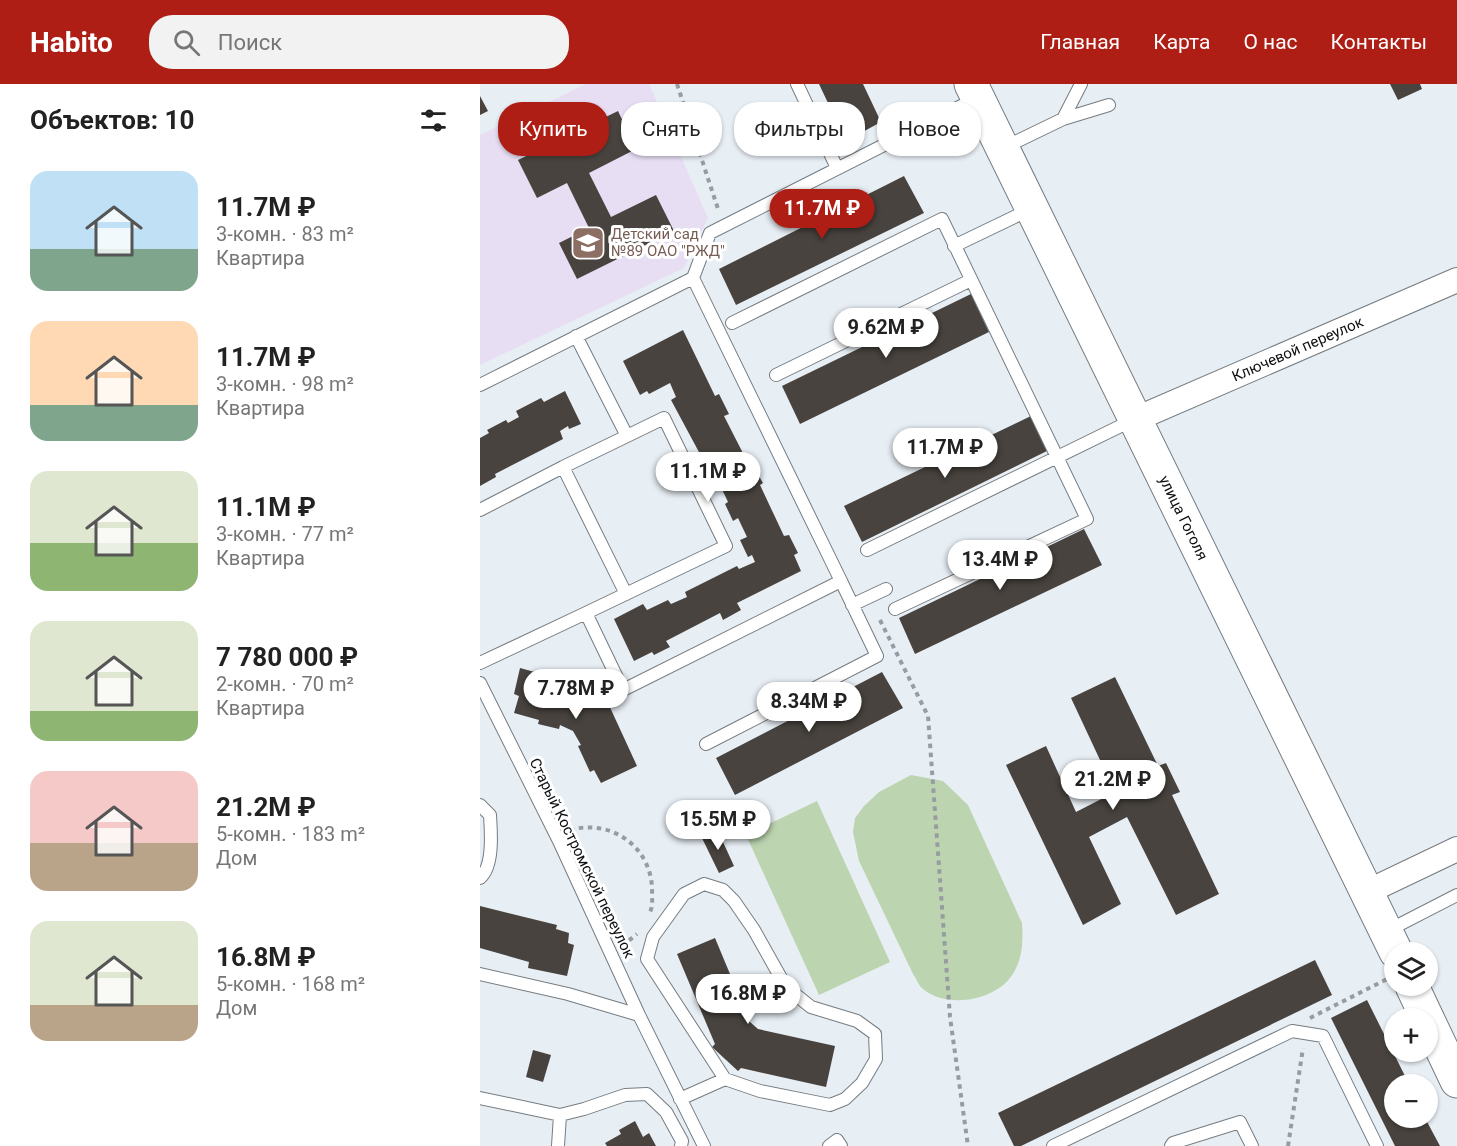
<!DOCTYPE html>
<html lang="ru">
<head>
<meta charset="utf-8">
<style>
	:root { --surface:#fff; --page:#f2f2f2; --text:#222; --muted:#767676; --accent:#ae1e14 }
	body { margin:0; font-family:Roboto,sans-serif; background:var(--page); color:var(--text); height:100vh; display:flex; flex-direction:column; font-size:22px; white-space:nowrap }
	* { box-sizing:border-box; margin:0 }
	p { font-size:20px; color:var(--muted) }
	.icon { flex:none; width:33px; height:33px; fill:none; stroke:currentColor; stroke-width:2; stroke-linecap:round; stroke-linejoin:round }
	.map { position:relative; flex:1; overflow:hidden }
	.details { display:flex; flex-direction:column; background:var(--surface); width:480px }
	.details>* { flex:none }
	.hud { position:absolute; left:18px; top:18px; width:570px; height:54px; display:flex; gap:12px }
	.controls { position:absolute; left:904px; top:858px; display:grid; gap:12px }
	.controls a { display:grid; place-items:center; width:54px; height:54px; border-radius:50%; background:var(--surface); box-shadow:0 2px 4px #0004; font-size:30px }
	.price { position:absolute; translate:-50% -51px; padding:0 14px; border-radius:21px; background:#fff; color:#222; font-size:20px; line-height:39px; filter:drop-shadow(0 2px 3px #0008) }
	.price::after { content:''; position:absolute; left:50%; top:36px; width:18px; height:14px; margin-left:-9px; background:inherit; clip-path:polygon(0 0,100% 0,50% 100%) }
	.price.on { background:var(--accent); color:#fff }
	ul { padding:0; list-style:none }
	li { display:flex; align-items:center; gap:18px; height:150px; padding:0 30px }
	li span { display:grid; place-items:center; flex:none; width:168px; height:120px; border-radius:18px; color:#555 }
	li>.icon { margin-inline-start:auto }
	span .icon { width:72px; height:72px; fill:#fffc; stroke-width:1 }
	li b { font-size:26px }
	h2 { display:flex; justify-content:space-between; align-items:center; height:72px; padding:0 30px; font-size:26px }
	.chip { padding:0 21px; border-radius:24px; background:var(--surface); box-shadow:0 2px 4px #0004; font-size:21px; line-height:54px }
	.chip.on { background:var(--accent); color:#fff }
	header { display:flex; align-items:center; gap:36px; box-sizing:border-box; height:84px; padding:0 30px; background:var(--accent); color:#fff }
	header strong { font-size:28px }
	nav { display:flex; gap:33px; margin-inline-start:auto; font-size:21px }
	.search { width:420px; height:54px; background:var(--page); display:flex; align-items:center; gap:15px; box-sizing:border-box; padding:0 21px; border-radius:24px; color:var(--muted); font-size:22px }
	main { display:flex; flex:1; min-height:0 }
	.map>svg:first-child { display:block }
	.education { fill:#e7def3 }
	.green { fill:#bcd5b0 }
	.building { fill:#48433e }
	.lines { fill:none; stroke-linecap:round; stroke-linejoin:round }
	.lane-casing { stroke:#757c81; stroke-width:14 }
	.street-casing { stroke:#757c81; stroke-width:26 }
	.secondary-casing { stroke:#757c81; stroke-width:35 }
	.path { stroke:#969ca0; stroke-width:4; stroke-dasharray:4.5 4.5; stroke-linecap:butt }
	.lane { stroke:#fff; stroke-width:12 }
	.street { stroke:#fff; stroke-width:24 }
	.secondary { stroke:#fff; stroke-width:33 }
	.labels { text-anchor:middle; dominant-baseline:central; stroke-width:6; stroke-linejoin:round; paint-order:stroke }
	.education-label { font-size:15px; fill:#785e54; stroke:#fff; text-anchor:start }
	.street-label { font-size:15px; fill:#0e1012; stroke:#fff }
</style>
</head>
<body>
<header>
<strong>Habito</strong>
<div class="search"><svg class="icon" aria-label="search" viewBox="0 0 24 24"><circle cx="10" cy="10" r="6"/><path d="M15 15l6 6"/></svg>Поиск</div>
<nav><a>Главная</a><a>Карта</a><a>О нас</a><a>Контакты</a></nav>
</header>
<main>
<section class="details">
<h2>Объектов: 10<svg class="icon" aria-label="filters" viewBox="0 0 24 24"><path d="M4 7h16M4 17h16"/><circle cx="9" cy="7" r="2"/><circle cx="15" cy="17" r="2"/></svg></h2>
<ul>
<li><span style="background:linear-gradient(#bfe0f5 65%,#7fa58c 0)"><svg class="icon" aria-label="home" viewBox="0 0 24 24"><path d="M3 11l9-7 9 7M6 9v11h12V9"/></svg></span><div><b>11.7M ₽</b><p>3-комн. · 83 m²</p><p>Квартира</p></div></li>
<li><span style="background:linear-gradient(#ffd9b3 70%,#7fa58c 0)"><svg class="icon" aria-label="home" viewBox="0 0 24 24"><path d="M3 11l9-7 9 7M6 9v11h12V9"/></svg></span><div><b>11.7M ₽</b><p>3-комн. · 98 m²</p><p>Квартира</p></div></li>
<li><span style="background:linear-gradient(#dfe7d0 60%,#8fb573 0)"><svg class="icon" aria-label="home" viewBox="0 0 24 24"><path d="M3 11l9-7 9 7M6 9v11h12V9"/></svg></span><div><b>11.1M ₽</b><p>3-комн. · 77 m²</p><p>Квартира</p></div></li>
<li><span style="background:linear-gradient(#dfe7d0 75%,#8fb573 0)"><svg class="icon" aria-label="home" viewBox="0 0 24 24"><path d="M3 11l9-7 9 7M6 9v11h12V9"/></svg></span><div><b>7 780 000 ₽</b><p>2-комн. · 70 m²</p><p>Квартира</p></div></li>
<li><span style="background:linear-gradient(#f6c9c9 60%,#b9a48a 0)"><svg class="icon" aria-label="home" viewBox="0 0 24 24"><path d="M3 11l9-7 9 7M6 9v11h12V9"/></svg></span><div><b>21.2M ₽</b><p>5-комн. · 183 m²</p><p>Дом</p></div></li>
<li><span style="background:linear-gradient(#dfe7d0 70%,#b9a48a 0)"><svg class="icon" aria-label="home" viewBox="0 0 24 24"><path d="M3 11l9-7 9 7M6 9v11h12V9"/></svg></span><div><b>16.8M ₽</b><p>5-комн. · 168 m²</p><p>Дом</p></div></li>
</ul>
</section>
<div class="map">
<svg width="977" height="1062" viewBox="0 0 977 1062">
	<rect width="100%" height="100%" fill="#e7eef4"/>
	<path class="education" d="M106,0H169L228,134L204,184L0,281V51Z"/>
	<path class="green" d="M431,691L463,697L488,721L542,839C543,857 543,872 534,888C519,916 468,926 443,905C439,902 436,894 433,890L379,777L373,748L375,734L384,722L399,708Z
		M337,717L410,878L339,911L266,751Z"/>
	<path class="building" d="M339,0H383L401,38L366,57Z
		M910,0H940L942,5L918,16Z
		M0,12L8,27L0,31Z
		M138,27L156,65L109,89L131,133L176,111L194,147L97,195L79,159L109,144L87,99L57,114L38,76Z
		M424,92L444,129L256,221L239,185Z
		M491,210L509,248L320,340L302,302Z
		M203,246L235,312L239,310L249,330L244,332L270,383L273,382L283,399L280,401L304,452L309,451L318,469L314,471L321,487L257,519L261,526L243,536L240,529L186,557L190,563L174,571L172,568L154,577L134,535L163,520L167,526L188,516L191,520L207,513L205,508L257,482L259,485L275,478L272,471L268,473L260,456L267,453L258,434L253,437L245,420L248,418L240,401L235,402L227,385L231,384L224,369L220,370L191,316L196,313L190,299L169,310L167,307L160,311L143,277Z
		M85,307L101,340L89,345L88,342L80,347L83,355L15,390L16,393L0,402V354L9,349L7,346L26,336L28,339L39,333L36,327L61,314L64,318Z
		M551,332L567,367L382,458L364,422Z
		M604,445L622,481L435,570L419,534Z
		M40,584L106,602L105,605L119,610L124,620L128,619L157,682L121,699L114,686L110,688L98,662L101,661L93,647L80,641L79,645L58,640L59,636L34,629L39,612L34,610Z
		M402,588L423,624L255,711L236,674Z
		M635,593L678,682L686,679L700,708L692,711L739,810L696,831L647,733L609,753L641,820L603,841L526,681L566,662L596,728L635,708L591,614Z
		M237,745L254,782L239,789L221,752Z
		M0,822L77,841L76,845L89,849L88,859L94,861L87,892L48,884L49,878L0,864Z
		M235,854L270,938L278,945L355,962L346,1003L261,984L258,987L232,963L235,960L197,870Z
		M835,876L852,911L541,1062H534L518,1029Z
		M887,916L929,1000H915V1034H945L960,1062H915L851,934Z
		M53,966L71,971L63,998L46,993Z
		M155,1037L163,1053L169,1049L176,1062H127L125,1059L141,1050L139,1046Z"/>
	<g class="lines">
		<defs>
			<path id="lane" d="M317,0L357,84
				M583,35L601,0
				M523,64L583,35L629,21
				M474,162L551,125
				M213,194L230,149L497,14
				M252,239L462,135L607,435L415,525
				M296,291L491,196
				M0,301L213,194L361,497L143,606L106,529L246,462L184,334L147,352L96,252
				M0,426L83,383
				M387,466L655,335
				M146,510L83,383L147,352
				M372,521L406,505
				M0,579L106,529
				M0,599L79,757L159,931
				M226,660L397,572L361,497
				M0,721L10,731C11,748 14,782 0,794
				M907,847L977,811
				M0,890L88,910L159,931L224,1062
				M0,1014L80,1031L104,1025L145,1011L167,1010L186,1028L202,1057L201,1062
				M200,1015L245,995L280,1007L350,1021L365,1015L382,999L396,975L395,950L377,937L331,923L306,903L274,846L254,817L243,806L224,800L204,810L173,853L167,875L245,995
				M78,1062L80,1031
				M349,1062L357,1056L361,1062
				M573,1062L812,947L843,952L897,1062
				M691,1062L693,1059L760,1038L772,1062"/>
			<g id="street">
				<path id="s1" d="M656,335L977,196"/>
				<path d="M887,808L977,765"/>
			</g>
			<g id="secondary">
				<path id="s2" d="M491,0L916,868"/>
				<path d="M932,902L947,934"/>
				<path d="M948,936L977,997"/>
			</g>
		</defs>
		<use href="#lane" class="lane-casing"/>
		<use href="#street" class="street-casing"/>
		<use href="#secondary" class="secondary-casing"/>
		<path class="path" d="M197,0L239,128
			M400,536L448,632L470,933L488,1062
			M90,746C133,734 174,765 172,810C172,816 173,822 170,828
			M142,862L157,850
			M830,934L909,894
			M808,1062L823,964"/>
		<use href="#lane" class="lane"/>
		<use href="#street" class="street"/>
		<use href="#secondary" class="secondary"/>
	</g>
	<defs>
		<symbol id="school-square" viewBox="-11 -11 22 22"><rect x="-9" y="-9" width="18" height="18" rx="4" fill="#8d6e63" stroke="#fff"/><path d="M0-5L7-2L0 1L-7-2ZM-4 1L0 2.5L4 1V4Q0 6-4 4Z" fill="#fff"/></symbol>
	</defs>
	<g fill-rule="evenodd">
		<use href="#school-square" x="89" y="140" width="38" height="38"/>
	</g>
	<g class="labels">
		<g class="education-label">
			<text x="131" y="150">Детский сад<tspan x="131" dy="17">№89 ОАО "РЖД"</tspan></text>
		</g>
		<g class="street-label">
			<text stroke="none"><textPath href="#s1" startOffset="176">Ключевой переулок</textPath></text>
			<text stroke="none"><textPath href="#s2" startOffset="483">улица Гоголя</textPath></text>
			<text transform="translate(102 774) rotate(64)">Старый Костромской переулок</text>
		</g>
	</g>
</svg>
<div class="controls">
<a><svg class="icon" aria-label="layers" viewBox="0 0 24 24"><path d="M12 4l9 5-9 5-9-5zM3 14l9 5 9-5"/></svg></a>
<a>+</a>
<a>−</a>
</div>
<b class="price on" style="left:342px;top:156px">11.7M ₽</b>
<b class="price" style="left:406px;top:275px">9.62M ₽</b>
<b class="price" style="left:465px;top:395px">11.7M ₽</b>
<b class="price" style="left:228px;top:419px">11.1M ₽</b>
<b class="price" style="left:520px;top:507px">13.4M ₽</b>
<b class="price" style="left:96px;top:636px">7.78M ₽</b>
<b class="price" style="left:329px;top:649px">8.34M ₽</b>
<b class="price" style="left:633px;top:727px">21.2M ₽</b>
<b class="price" style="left:238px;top:767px">15.5M ₽</b>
<b class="price" style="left:268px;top:941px">16.8M ₽</b>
<div class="hud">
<a class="chip on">Купить</a>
<a class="chip">Снять</a>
<a class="chip">Фильтры</a>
<a class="chip">Новое</a>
</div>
</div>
</main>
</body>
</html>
